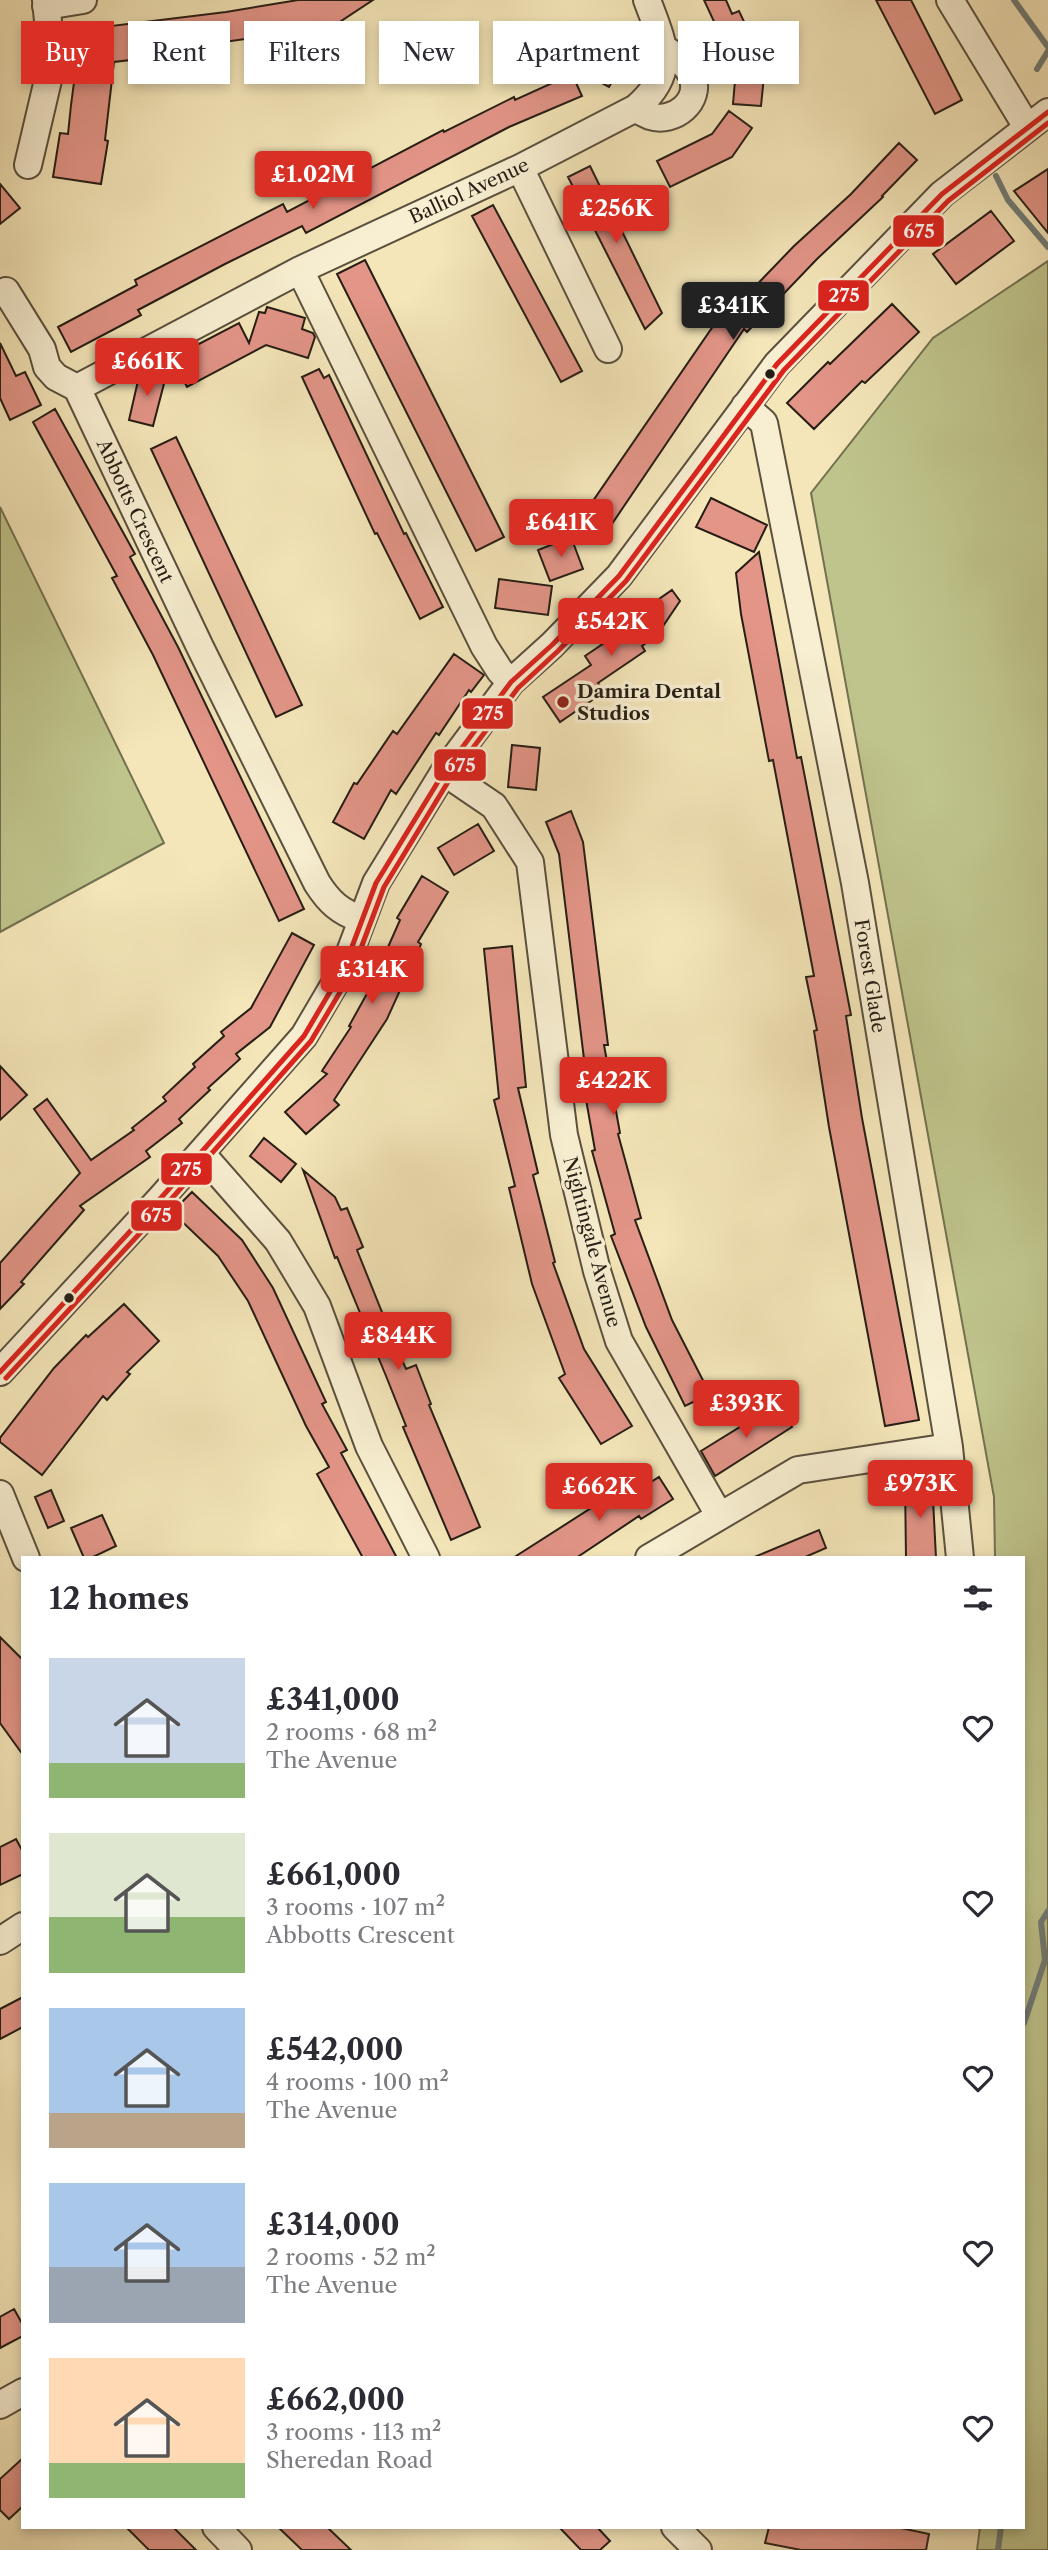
<!DOCTYPE html>
<html lang="en">
<head>
<meta charset="utf-8">
<style>
	:root { --surface:#fff; --page:#f7f7f7; --text:#2b2b33; --muted:#7c7c81; --accent:#d93025 }
	body { margin:0; font-family:"Libre Caslon Text",serif; background:var(--page); color:var(--text); height:100vh; display:flex; flex-direction:column; font-size:26px; white-space:nowrap }
	* { box-sizing:border-box; margin:0 }
	p { font-size:23px; color:var(--muted) }
	.icon { flex:none; width:38px; height:38px; fill:none; stroke:currentColor; stroke-width:2; stroke-linecap:round; stroke-linejoin:round }
	.map { position:relative; flex:1; overflow:hidden }
	.panel { position:absolute; left:21px; top:1556px; width:1004px; height:973px; display:flex; flex-direction:column; background:var(--surface); border-radius:0px; box-shadow:0 4px 10px #0003 }
	.panel>* { flex:none }
	.banner { position:absolute; left:21px; top:21px; width:1006px; height:63px; display:flex; gap:14px }
	.price { position:absolute; translate:-50% -60px; padding:0 16px; border-radius:7px; background:var(--accent); color:#fff; font-size:23px; line-height:46px; filter:drop-shadow(0 2px 4px #0008) }
	.price::after { content:''; position:absolute; left:50%; top:42px; width:21px; height:16px; margin-left:-10px; background:inherit; clip-path:polygon(0 0,100% 0,50% 100%) }
	.price.on { background:#222; color:#fff }
	ul { padding:0; list-style:none }
	li { display:flex; align-items:center; gap:21px; height:175px; padding:0 28px }
	li span { display:grid; place-items:center; flex:none; width:196px; height:140px; border-radius:0px; color:#555 }
	li>.icon { margin-inline-start:auto }
	span .icon { width:84px; height:84px; fill:#fffc; stroke-width:1 }
	li b { font-size:30px }
	h2 { display:flex; justify-content:space-between; align-items:center; height:84px; padding:0 28px; font-size:30px }
	.tag { padding:0 24px; border-radius:0px; background:var(--surface); box-shadow:0 4px 10px #0003; font-size:24px; line-height:63px }
	.tag.on { background:var(--accent); color:#fff }
	.map>svg:first-child { display:block }
	.green { fill:#bfc48c; stroke:#727150; stroke-width:2 }
	.lines { fill:none; stroke-linecap:round; stroke-linejoin:round }
	.stream { stroke:#707d78; stroke-width:6 }
	.building { fill:#e39588; stroke:#261e15; stroke-width:2 }
	.minor-casing { stroke:#5a503e; stroke-width:30 }
	.minor { stroke:#f8efd2; stroke-width:26 }
	.bus-1-casing { stroke:#f8efd2; stroke-width:10 }
	.bus-2-casing { stroke:#f8efd2; stroke-width:10 }
	.bus-1 { stroke:#dc241f; stroke-width:5 }
	.bus-2 { stroke:#dc241f; stroke-width:5 }
	.bus-dot { fill:#261e15; stroke:#f8efd2; stroke-width:2.5 }
	.poi-dot { fill:#8f2418; stroke:#f8efd2; stroke-width:2.5 }
	.labels { text-anchor:middle; dominant-baseline:central; stroke-width:7; stroke-linejoin:round; paint-order:stroke }
	.street-label { font-size:19px; fill:#261e15; stroke:#f8efd2 }
	.poi-label { font-size:19px; font-weight:bold; fill:#261e15; stroke:#f8efd2; text-anchor:start }
	.line-badge { stroke:#f8efd2; stroke-width:2.5 }
	.badge-label { font-size:19px; text-anchor:middle; font-weight:bold; fill:#fff }
</style>
</head>
<body>
<div class="map">
<svg width="1048" height="2550" viewBox="0 0 1048 2550">
	<rect width="100%" height="100%" fill="#f4e6b9"/>
	<filter id="stains"><feTurbulence type="fractalNoise" baseFrequency=".00286" numOctaves="4"/><feColorMatrix values="0 0 0 0 .2 0 0 0 0 .09 0 0 0 0 .02 0 0 0 .5 -.17"/></filter>
	<radialGradient id="worn" r=".72"><stop offset=".6" stop-color="#630" stop-opacity="0"/><stop offset="1" stop-color="#630" stop-opacity=".3"/></radialGradient>
	<path class="green" d="M1048,261V2550H977L980,2527H1024V1558L995,1557L994,1497L811,493L933,338Z
		M0,507L164,843L0,932Z"/>
	<g class="lines">
		<path class="stream" d="M1014,0L1048,47
			M1037,69L1048,51
			M996,176L1008,200L1048,247
			M1024,2023L1045,1960L1041,1922L1048,1911
			M998,2550L1001,2527"/>
	</g>
	<path class="building" d="M298,0H373L332,27L130,55V60L114,62L105,140L108,141L101,184L53,177L60,133L68,134L71,105L75,75L70,31L226,12Z
		M704,0H726L732,14L739,11L765,66L761,106L733,104L736,69Z
		M876,0H911L962,100L935,114Z
		M607,37L630,51L609,87L585,74Z
		M572,74L582,96L509,127L306,233L302,226L225,264L138,310L141,315L71,352L58,327L137,285L135,280L283,204L287,212L443,130L444,132L514,97L515,100Z
		M729,111L752,128L732,157L670,187L657,161L712,134Z
		M899,143L917,160L882,196L883,197L817,259L747,332L744,329L599,543L575,527L716,322L719,324L794,246L851,194Z
		M590,166L662,313L645,329L568,177Z
		M1048,169V233L1014,191Z
		M0,184L20,208L0,224Z
		M493,205L582,371L561,382L472,216Z
		M991,211L1014,241L956,284L933,254Z
		M365,260L504,537L476,551L337,274Z
		M892,304L919,332L865,383L862,381L814,429L787,403L828,362L830,364Z
		M267,307L305,318L302,329L313,333L315,337L308,358L266,345L187,387L172,358L239,323L249,343L259,312L265,313Z
		M0,343L16,376L25,372L41,405L10,420L0,398Z
		M319,369L324,378L329,375L404,534L406,533L443,607L420,619L377,533L375,534L302,377Z
		M143,371L166,376L153,426L129,420L140,372Z
		M55,409L135,554L130,557L178,647L304,909L279,921L153,655L112,578L117,576L33,422Z
		M176,437L302,705L276,717L151,449Z
		M711,498L767,525L754,552L696,527Z
		M571,537L583,569L550,581L538,550Z
		M759,552L797,758L801,757L851,1015L846,1016L862,1118L919,1420L885,1426L829,1127L814,1031L817,1030L806,977L814,976L773,760L769,761L741,614L736,573Z
		M499,579L552,586L548,615L495,608Z
		M672,590L680,601L657,635L642,646L645,651L598,683L604,692L560,722L543,697L591,665L585,656L632,624L629,620Z
		M454,654L484,675L471,692L469,690L439,735L436,733L396,794L391,790L364,839L333,822L354,783L357,784L393,731L397,734Z
		M512,745L540,748L536,790L508,787Z
		M571,811L583,842L608,1045H604L620,1133L618,1134L641,1218L635,1220L672,1320L710,1394L685,1406L646,1327L611,1236L615,1234L592,1151L595,1150L579,1060L584,1059L559,854L546,822Z
		M478,824L494,851L454,875L438,848Z
		M422,876L448,892L418,942L421,944L387,1019L334,1100L339,1105L306,1134L285,1112L327,1074L322,1071L351,1027L349,1026L369,990L400,920L397,918Z
		M292,933L314,945L270,1027L236,1054L240,1059L208,1088L210,1090L179,1119L182,1123L146,1151L150,1157L80,1206L84,1210L21,1282L24,1284L0,1309V1263L80,1173L34,1109L47,1099L91,1160L134,1130L132,1128L166,1101L163,1097L195,1067L193,1064L224,1036L221,1032L251,1008Z
		M512,946L526,1087L518,1088L538,1173L533,1175L555,1262L553,1263L584,1349L632,1426L601,1444L559,1378L565,1374L532,1284L509,1188L515,1186L494,1100L499,1098L484,949Z
		M0,1066L27,1095L0,1120Z
		M264,1138L296,1164L281,1182L250,1156Z
		M303,1170L335,1197L341,1210L347,1208L363,1247L357,1250L390,1332L406,1369L416,1365L431,1404L429,1405L480,1527L451,1540L403,1427L406,1426L386,1376L337,1257L335,1258Z
		M192,1192L242,1240L273,1288L326,1402L322,1404L347,1450L341,1453L397,1558H363L317,1474L329,1467L306,1426L248,1301L218,1256L172,1212Z
		M124,1304L159,1341L127,1372L130,1374L107,1400L103,1396L42,1475L0,1442V1438L54,1368L86,1335L88,1337Z
		M777,1404L792,1427L715,1476L701,1451Z
		M659,1477L673,1499L641,1519L639,1516L576,1558H513L613,1494L618,1503Z
		M932,1480L936,1558H906L905,1481Z
		M51,1490L64,1521L48,1528L35,1497Z
		M102,1515L116,1546L91,1558H84L71,1528Z
		M819,1530L826,1548L803,1558H752Z
		M0,1637L23,1660V1755L0,1723Z
		M16,1839L23,1852V1874L0,1885V1847Z
		M23,1997V2027L0,2039V2009Z
		M14,2309L23,2325V2336L0,2348V2317Z
		M23,2458V2506L9,2519L0,2510V2479Z
		M126,2527H173L196,2550H149Z
		M278,2527H327L351,2550H302Z
		M559,2527H597L610,2541L600,2550H581Z
		M769,2527H896L929,2534L926,2550H801L765,2543Z"/>
	<g class="lines">
		<defs>
			<path id="minor" d="M950,0L1027,127
				M46,6L83,0
				M636,108C640,111 645,114 650,116C674,124 702,101 692,76C687,64 675,56 665,49
				M28,165L52,63L46,0
				M520,168L608,349
				M300,270L484,646L500,671L511,682
				M6,291L42,349L47,367L56,377L77,388
				M77,388L300,270L520,168L636,108C678,72 664,45 647,0
				M77,388L200,647L317,883C329,902 340,912 361,919
				M745,406L764,423L855,883L949,1447L960,1558
				M444,772L494,806L530,862L564,1135L597,1271L619,1341L719,1515
				M201,1153L278,1241L317,1306L369,1446L426,1558
				M0,1372L160,1199L304,1036L344,968L376,883L444,772L511,682L552,645L619,576L777,364L942,194L1048,112
				M0,1494L26,1558
				M649,1558L798,1470L949,1447
				M0,1941L23,1926
				M0,2405L23,2392
				M216,2527L238,2550
				M675,2527L698,2550"/>
		</defs>
		<use href="#minor" class="minor-casing"/>
		<use href="#minor" class="minor"/>
		<defs>
			<path id="bus-1" d="M0,1372L160,1199L304,1036L344,968L376,883L444,772L511,682L552,645L619,576L777,364L942,194L1048,112"/>
			<path id="bus-2" d="M6,1378L166,1205L311,1041L352,972L384,887L451,777L518,688L558,651L626,581L784,370L948,201L1048,123"/>
		</defs>
		<use href="#bus-1" class="bus-1-casing"/>
		<use href="#bus-2" class="bus-2-casing"/>
		<use href="#bus-1" class="bus-1"/>
		<use href="#bus-2" class="bus-2"/>
	</g>
	<g class="bus-dot">
		<circle cx="770" cy="374" r="6"/>
		<circle cx="69" cy="1298" r="6"/>
	</g>
	<circle class="poi-dot" cx="563" cy="702" r="7"/>
	<g class="labels">
		<g class="street-label">
			<text transform="translate(469 191) rotate(-25)">Balliol Avenue</text>
			<text transform="translate(135 511) rotate(65)">Abbotts Crescent</text>
			<text transform="translate(870 976) rotate(81)">Forest Glade</text>
			<text transform="translate(592 1242) rotate(75)">Nightingale Avenue</text>
		</g>
		<g class="poi-label">
			<text x="577" y="691">Damira Dental<tspan x="577" dy="22">Studios</tspan></text>
		</g>
	</g>
	<g class="line-badge">
		<rect x="892" y="214" width="53" height="34" rx="7" fill="#dc241f"/>
		<rect x="817" y="279" width="53" height="33" rx="7" fill="#dc241f"/>
		<rect x="461" y="697" width="53" height="33" rx="7" fill="#dc241f"/>
		<rect x="433" y="748" width="54" height="34" rx="7" fill="#dc241f"/>
		<rect x="160" y="1152" width="53" height="34" rx="7" fill="#dc241f"/>
		<rect x="130" y="1199" width="53" height="33" rx="7" fill="#dc241f"/>
	</g>
	<g class="badge-label">
		<text x="919" y="238">675</text>
		<text x="844" y="302">275</text>
		<text x="488" y="720">275</text>
		<text x="460" y="772">675</text>
		<text x="186" y="1176">275</text>
		<text x="156" y="1222">675</text>
	</g>
	<rect width="100%" height="100%" filter="url(#stains)"/>
	<rect width="100%" height="100%" fill="url(#worn)"/>
</svg>
<b class="price" style="left:313px;top:211px">£1.02M</b>
<b class="price" style="left:616px;top:245px">£256K</b>
<b class="price on" style="left:733px;top:342px">£341K</b>
<b class="price" style="left:147px;top:398px">£661K</b>
<b class="price" style="left:561px;top:559px">£641K</b>
<b class="price" style="left:611px;top:658px">£542K</b>
<b class="price" style="left:372px;top:1006px">£314K</b>
<b class="price" style="left:613px;top:1117px">£422K</b>
<b class="price" style="left:398px;top:1372px">£844K</b>
<b class="price" style="left:746px;top:1440px">£393K</b>
<b class="price" style="left:920px;top:1520px">£973K</b>
<b class="price" style="left:599px;top:1523px">£662K</b>
<div class="banner">
<a class="tag on">Buy</a>
<a class="tag">Rent</a>
<a class="tag">Filters</a>
<a class="tag">New</a>
<a class="tag">Apartment</a>
<a class="tag">House</a>
</div>
<section class="panel">
<h2>12 homes<svg class="icon" aria-label="filters" viewBox="0 0 24 24"><path d="M4 7h16M4 17h16"/><circle cx="9" cy="7" r="2"/><circle cx="15" cy="17" r="2"/></svg></h2>
<ul>
<li><span style="background:linear-gradient(#c9d6e8 75%,#8fb573 0)"><svg class="icon" aria-label="home" viewBox="0 0 24 24"><path d="M3 11l9-7 9 7M6 9v11h12V9"/></svg></span><div><b>£341,000</b><p>2 rooms · 68 m²</p><p>The Avenue</p></div><svg class="icon" aria-label="heart" viewBox="0 0 24 24"><path d="M12 20l-8-8c-3-5 5-10 8-4 3-6 11-1 8 4z"/></svg></li>
<li><span style="background:linear-gradient(#dfe7d0 60%,#8fb573 0)"><svg class="icon" aria-label="home" viewBox="0 0 24 24"><path d="M3 11l9-7 9 7M6 9v11h12V9"/></svg></span><div><b>£661,000</b><p>3 rooms · 107 m²</p><p>Abbotts Crescent</p></div><svg class="icon" aria-label="heart" viewBox="0 0 24 24"><path d="M12 20l-8-8c-3-5 5-10 8-4 3-6 11-1 8 4z"/></svg></li>
<li><span style="background:linear-gradient(#a9c7e8 75%,#b9a48a 0)"><svg class="icon" aria-label="home" viewBox="0 0 24 24"><path d="M3 11l9-7 9 7M6 9v11h12V9"/></svg></span><div><b>£542,000</b><p>4 rooms · 100 m²</p><p>The Avenue</p></div><svg class="icon" aria-label="heart" viewBox="0 0 24 24"><path d="M12 20l-8-8c-3-5 5-10 8-4 3-6 11-1 8 4z"/></svg></li>
<li><span style="background:linear-gradient(#a9c7e8 60%,#9aa5b1 0)"><svg class="icon" aria-label="home" viewBox="0 0 24 24"><path d="M3 11l9-7 9 7M6 9v11h12V9"/></svg></span><div><b>£314,000</b><p>2 rooms · 52 m²</p><p>The Avenue</p></div><svg class="icon" aria-label="heart" viewBox="0 0 24 24"><path d="M12 20l-8-8c-3-5 5-10 8-4 3-6 11-1 8 4z"/></svg></li>
<li><span style="background:linear-gradient(#ffd9b3 75%,#8fb573 0)"><svg class="icon" aria-label="home" viewBox="0 0 24 24"><path d="M3 11l9-7 9 7M6 9v11h12V9"/></svg></span><div><b>£662,000</b><p>3 rooms · 113 m²</p><p>Sheredan Road</p></div><svg class="icon" aria-label="heart" viewBox="0 0 24 24"><path d="M12 20l-8-8c-3-5 5-10 8-4 3-6 11-1 8 4z"/></svg></li>
</ul>
</section>
</div>
</body>
</html>
